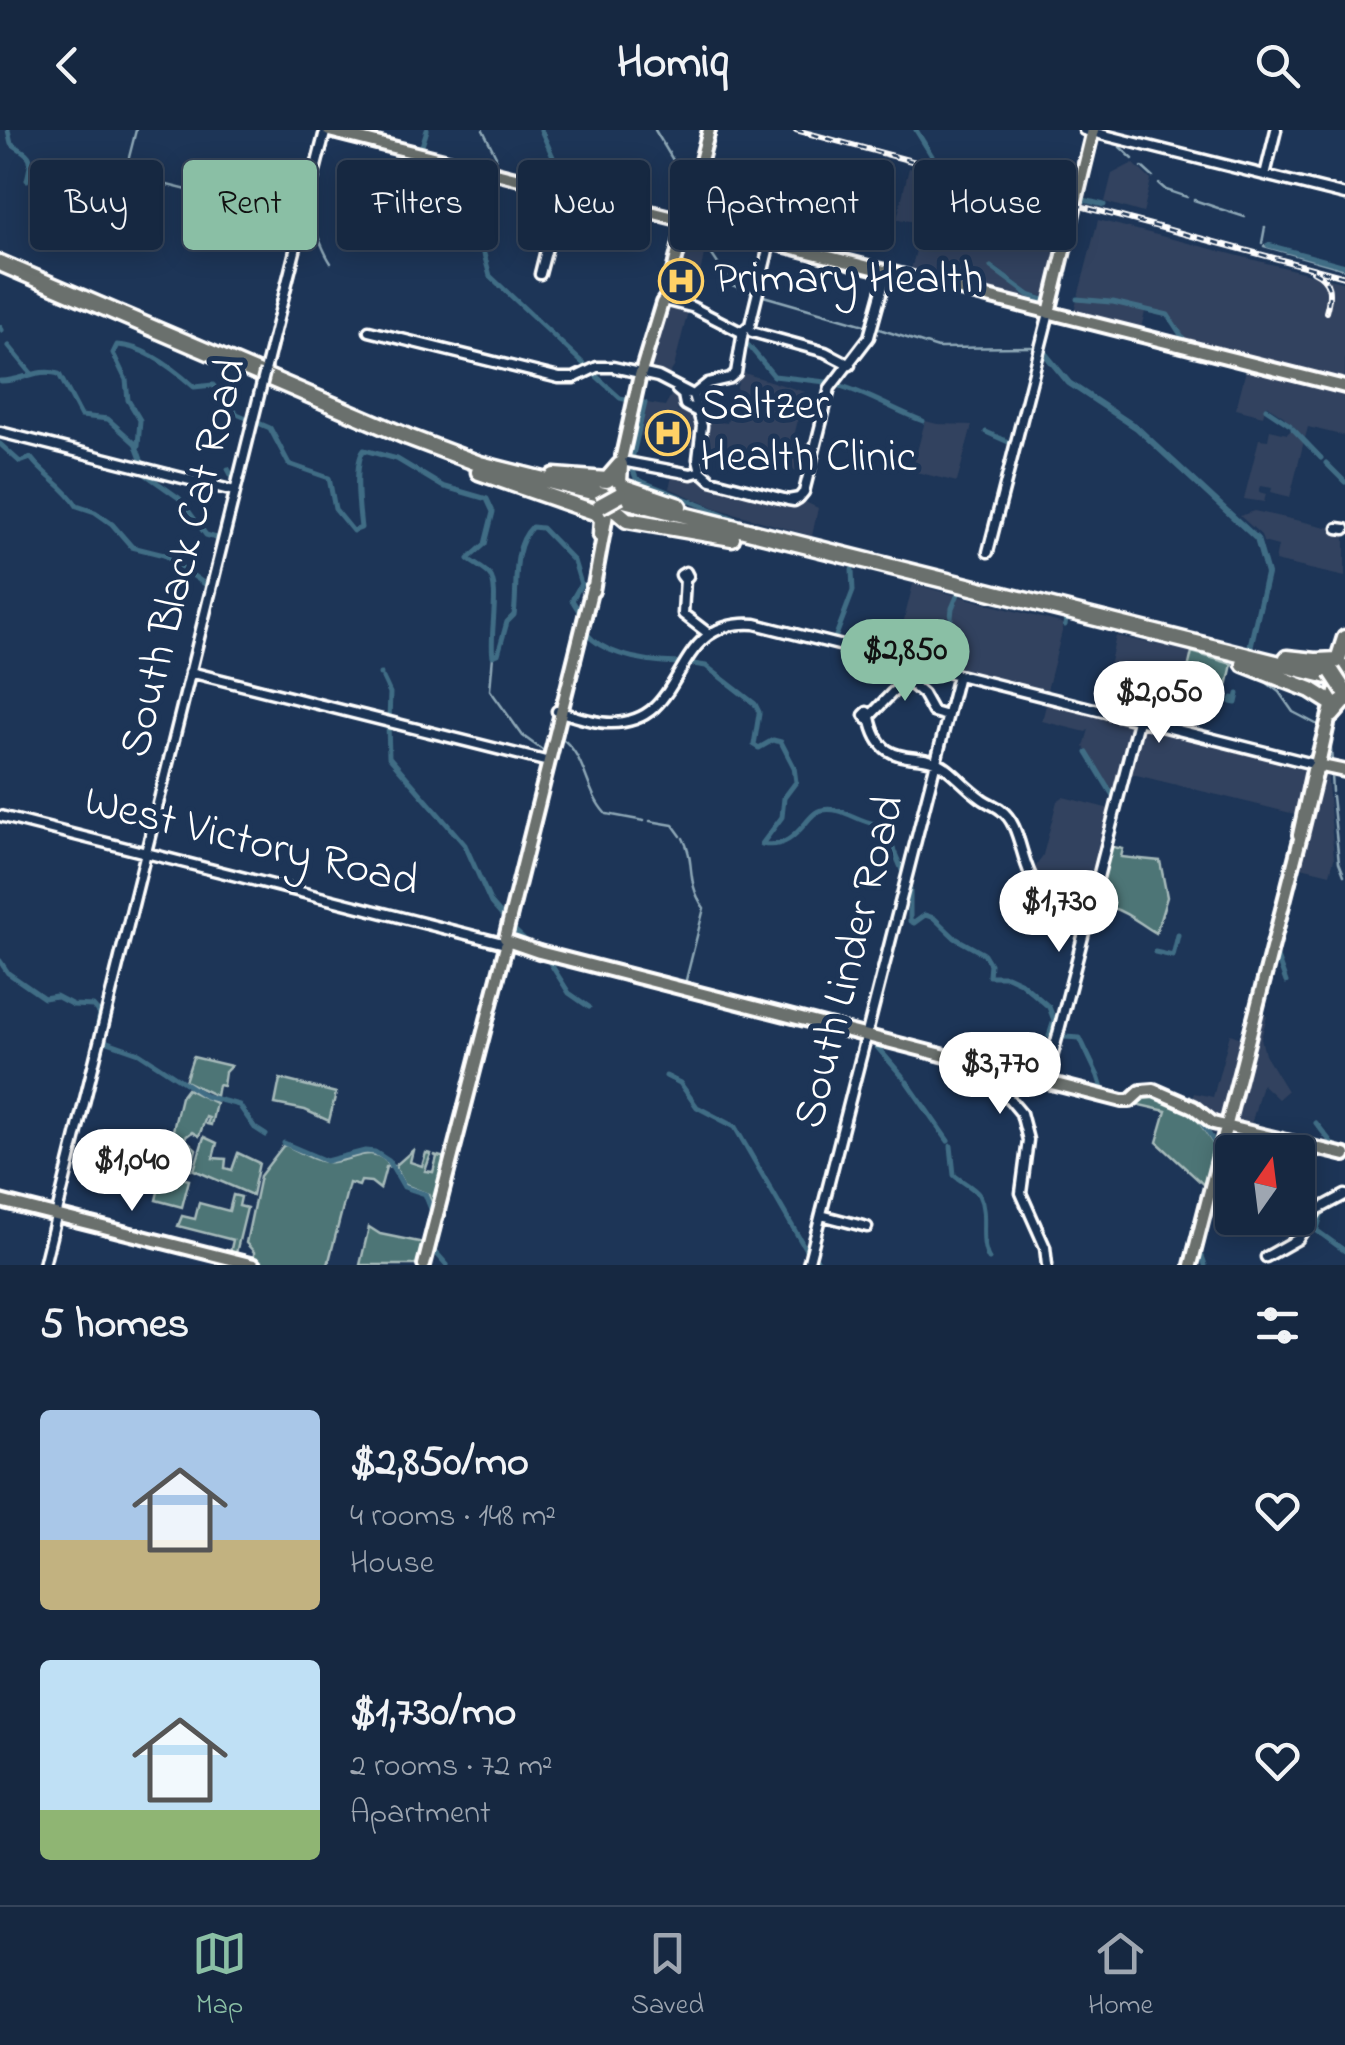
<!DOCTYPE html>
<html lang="en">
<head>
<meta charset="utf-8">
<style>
	:root { --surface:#162841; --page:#1f3048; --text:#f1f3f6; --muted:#9ea6b1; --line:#35445a; --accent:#8abfa5 }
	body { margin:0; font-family:"Indie Flower",sans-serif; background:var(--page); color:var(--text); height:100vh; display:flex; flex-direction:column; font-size:38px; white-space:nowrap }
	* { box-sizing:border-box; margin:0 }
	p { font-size:32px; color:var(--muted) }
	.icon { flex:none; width:55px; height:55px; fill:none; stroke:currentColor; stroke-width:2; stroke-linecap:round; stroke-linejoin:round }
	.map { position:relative; height:1135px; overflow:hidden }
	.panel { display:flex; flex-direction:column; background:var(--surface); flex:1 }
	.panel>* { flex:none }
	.hud { position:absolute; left:30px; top:30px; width:1285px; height:90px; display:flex; gap:20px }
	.needle { width:65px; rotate:14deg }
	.buttons { position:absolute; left:1215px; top:1005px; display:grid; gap:20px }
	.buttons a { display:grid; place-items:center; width:100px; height:100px; border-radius:10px; background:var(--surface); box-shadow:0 5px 25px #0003,0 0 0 2px var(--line); font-size:50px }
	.price { position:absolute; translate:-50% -85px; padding:0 22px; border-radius:35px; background:#fff; color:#222; font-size:32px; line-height:65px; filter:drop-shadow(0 2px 5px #0008) }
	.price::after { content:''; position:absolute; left:50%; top:60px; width:30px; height:22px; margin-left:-15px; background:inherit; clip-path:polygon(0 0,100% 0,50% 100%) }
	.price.current { background:var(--accent); color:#111 }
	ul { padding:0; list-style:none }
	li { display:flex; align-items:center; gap:30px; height:250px; padding:0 40px }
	li span { display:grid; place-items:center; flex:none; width:280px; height:200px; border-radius:10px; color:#555 }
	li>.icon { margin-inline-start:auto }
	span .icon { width:120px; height:120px; fill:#fffc; stroke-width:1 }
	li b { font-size:42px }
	h2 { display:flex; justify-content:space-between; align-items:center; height:120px; padding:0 40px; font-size:42px }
	.pill { padding:0 35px; border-radius:10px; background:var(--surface); box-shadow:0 5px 25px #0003,0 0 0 2px var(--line); font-size:35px; line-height:90px }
	.pill.current { background:var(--accent); color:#111 }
	header { display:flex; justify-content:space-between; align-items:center; height:130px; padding:0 40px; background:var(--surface); font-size:45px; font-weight:700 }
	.tabs { display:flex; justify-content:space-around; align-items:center; height:140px; border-top:2px solid var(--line); background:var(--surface); font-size:28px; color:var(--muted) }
	.tabs a { display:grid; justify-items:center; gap:5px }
	.tabs .current { color:var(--accent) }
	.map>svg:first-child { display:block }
	.built { fill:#32425e }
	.green { fill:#4e7476; stroke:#a6baba; stroke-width:2.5 }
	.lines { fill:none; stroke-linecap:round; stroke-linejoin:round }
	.stream { stroke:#8da7b6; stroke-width:2.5 }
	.canal { stroke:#416d85; stroke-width:5 }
	.river { stroke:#416d85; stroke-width:6 }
	.minor-casing { stroke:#fff; stroke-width:15 }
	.major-casing { stroke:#fff; stroke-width:18 }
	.highway-casing { stroke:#fff; stroke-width:21 }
	.minor { stroke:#1d3557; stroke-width:8 }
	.major { stroke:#6b706d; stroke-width:10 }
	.highway { stroke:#6b706d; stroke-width:14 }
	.rail-casing { stroke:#fff; stroke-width:6 }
	.rail { stroke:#1d3557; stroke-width:2.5; stroke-dasharray:8; stroke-linecap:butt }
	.minor-bridge-casing { stroke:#fff; stroke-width:15; stroke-linecap:butt }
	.highway-bridge-casing { stroke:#fff; stroke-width:21; stroke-linecap:butt }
	.minor-bridge { stroke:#1d3557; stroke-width:8 }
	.highway-bridge { stroke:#6b706d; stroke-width:14 }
	.labels { text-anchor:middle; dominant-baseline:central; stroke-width:10; stroke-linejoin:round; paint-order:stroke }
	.poi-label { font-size:45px; fill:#fff; stroke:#1d3557; text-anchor:start }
	.street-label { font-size:45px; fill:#fff; stroke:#1d3557 }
</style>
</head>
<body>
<header><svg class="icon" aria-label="back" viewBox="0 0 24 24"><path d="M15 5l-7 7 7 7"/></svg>Homiq<svg class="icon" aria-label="search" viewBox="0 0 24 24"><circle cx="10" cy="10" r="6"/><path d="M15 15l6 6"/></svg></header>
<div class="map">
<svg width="1345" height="1135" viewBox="0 0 1345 1135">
	<rect width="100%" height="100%" fill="#1d3557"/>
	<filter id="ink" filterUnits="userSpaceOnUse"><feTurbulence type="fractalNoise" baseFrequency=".01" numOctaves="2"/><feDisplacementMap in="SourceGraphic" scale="20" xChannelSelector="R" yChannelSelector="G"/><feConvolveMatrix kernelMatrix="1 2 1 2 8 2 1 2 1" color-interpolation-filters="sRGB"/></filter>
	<g filter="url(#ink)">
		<path class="built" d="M1133,33L1151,50L1143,83L1105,72L1112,44Z
			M909,38L1070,81L1048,168L1030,163L993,135V141L1035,167L1033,176L910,144L923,93L897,89Z
			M1098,90L1345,153V254L1187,216L1169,188L1145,182L1140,202L1073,186Z
			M691,98L701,101L700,108L707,110L699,148L689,147L686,160L675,157Z
			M667,180L688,181L674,237L667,248L650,242Z
			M1247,236L1345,260V306L1308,297L1305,308L1283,286L1266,275L1263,286L1236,279Z
			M741,242L805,262L793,310L813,315L805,343L705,316V290L727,293Z
			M674,260L682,266L677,280L696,286L697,317L640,306L647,273L665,276Z
			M925,291L937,294L972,295L957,352L912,341Z
			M1292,299L1304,311L1290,367L1271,362L1272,358L1261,356L1259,362L1266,364L1264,372L1244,369L1259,309L1268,310L1270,300L1287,304Z
			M673,343L699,345L706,352L790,374L803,371L818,378L812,406L716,378L669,358Z
			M1254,381L1345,401V447L1275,431L1278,416L1263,412L1261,405L1240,386Z
			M913,454L1064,494L1046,564L896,522Z
			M1116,506L1192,522L1181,569L1201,574L1195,602L1137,588L1116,668L1084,617L1089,599L1086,602L1042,591L1047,571L1098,584Z
			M1139,595L1313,638L1299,685L1128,643Z
			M1322,640L1327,641L1334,729L1330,744L1297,736Z
			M1063,667L1114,680L1087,781L1052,769L1028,742L1035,738L1043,725L1057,671Z
			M1260,884L1267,886L1261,908L1265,925L1287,961L1278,969L1262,954L1250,999L1231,995Z
			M1230,904L1244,909L1221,992L1190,974L1194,963L1213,967Z"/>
		<path class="green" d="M1192,522L1232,534L1225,565L1202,561L1200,555L1185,552Z
			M1109,716L1123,719L1121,727L1160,731L1167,767L1156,803C1140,794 1128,782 1109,777L1107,785L1092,779Z
			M193,927L231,936L225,942L223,956L218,955L216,966L185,951Z
			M280,949L336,963L329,991L305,980L275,974Z
			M187,959L216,973L211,995L207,994L209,988L206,987L199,1006L192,1002L184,1008L196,1019L191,1040L172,1035L174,1046L189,1050L182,1077L156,1070L181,967Z
			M1149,963L1192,981L1216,1018L1206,1057L1157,1012L1166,981L1135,974L1138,968Z
			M204,1007L217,1013L213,1028L226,1029L225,1038L232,1040L238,1023L259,1033L252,1065L194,1040Z
			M286,1015C299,1021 318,1034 332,1032C357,1030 372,1013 391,1036L386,1037L380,1059L371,1052L361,1051L359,1056L349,1053L328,1135L254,1133V1122L246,1113L260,1046L283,1016Z
			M413,1020L410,1032L422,1036L426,1023L431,1024L425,1041L433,1042L437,1027L434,1025L449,1029L435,1082L428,1064L405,1055L395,1036Z
			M233,1065L241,1067L239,1076L247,1078L236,1123H230L233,1110L178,1096L182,1086L195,1089L199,1073L229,1081Z
			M369,1097L380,1104L424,1113L420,1135H360Z"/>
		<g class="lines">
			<path class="stream" d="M136,0L125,43L127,45L300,88
				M483,0L496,26L494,36
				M655,0L689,57
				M1120,17L1133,29
				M1142,37L1153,47
				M1159,54L1166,60L1187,67
				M696,68L707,92
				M1194,70L1218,78
				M1220,79L1245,87
				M305,89C320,102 320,117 331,133
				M1262,113L1265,97
				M1264,116L1345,139
				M712,125L732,155L753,163
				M760,165L868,196
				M876,198L938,218L1036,217
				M493,526L490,560L523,606L545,622
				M1262,549L1279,562L1293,582L1320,596
				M1330,604L1332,633
				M561,608C586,625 585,661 605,683
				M1331,644L1332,662
				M1332,666L1339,732L1344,745
				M607,684L644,691
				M650,691L673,695L681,706
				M683,708C696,732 685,751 704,778L685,854"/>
			<path class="canal" d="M8,0L11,13C30,27 34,23 27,50
				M541,0L553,27
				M916,0L932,26L933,35
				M421,19L427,0
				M555,30L569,57
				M429,33L459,42L477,97
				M932,44V39
				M936,49L974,100
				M1080,69L1104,75
				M478,102L490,146L588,238
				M1268,115L1345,136
				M991,137L1029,165L1047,171
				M1077,169L1110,172
				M1113,172L1168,185L1183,208
				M0,197L2,200
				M9,216L31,243
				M749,216L774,246L826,252
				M593,243L607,256
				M0,251C21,252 38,237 59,244L81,286L108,289L138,316L140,290L128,270L126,250L113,223L117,215C145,216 174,239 194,257L213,255L237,284L270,298L289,334L329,348L335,379L353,401L361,398C359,380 353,333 364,320L397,329L442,356L487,369L493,382L485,414L468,429C474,434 483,438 489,444C501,456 489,506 493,526L498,524L507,492L514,485C518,457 511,418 532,397L542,398L574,431L581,454L572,470L580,483V492
				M837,255C868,263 893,280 923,291
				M609,258L620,268L629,270
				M1266,279L1290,295
				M1293,299L1321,328
				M986,302L1013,314
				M0,314L20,332L31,328C44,346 65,356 77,376L95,382L112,394L132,417L164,425L209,457
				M136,316L143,335
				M632,329L645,273H641
				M1326,333L1345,352
				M632,338L636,348L643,352L753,396
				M228,339L235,352
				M145,340V344L179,368L206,405L220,409
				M958,464L952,478L950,497L962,509
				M1065,495L1066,491
				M586,503C606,527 650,532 680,533
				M834,511L853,461L852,440
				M687,533L706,536L755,574L759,582
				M380,544H381
				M383,548L390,563L389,590
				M1233,568L1231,572L1236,573L1238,564
				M759,584L754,615L759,618L773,610L781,612L794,637L796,652L784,668L782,687L762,714C797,721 806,682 822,680C843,676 857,692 876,694L891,714L910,759V791L914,793L925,785L934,788L955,808L984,824L990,834L989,846H1007L1020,852L1049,877L1054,890L1049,906L1080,908L1098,946L1104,965
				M388,593L389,627L465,715L491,773L506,790
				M1087,623L1115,669
				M512,798L532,816
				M1275,821L1286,852
				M1155,822L1173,826L1178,805
				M547,828L569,863L589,877
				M0,831L8,843L44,868L56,866L73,875L93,876L100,884L96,904L99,908
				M102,910L139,923L205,966L239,975L255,998L266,1005
				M871,910L904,948
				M666,946L680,953L697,977L735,997L809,1125
				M907,952L948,1011
				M1104,968L1106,972L1129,977L1138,968
				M1196,984L1216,1015
				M1316,993L1337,1020
				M284,1013L326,1031L365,1021L375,1022L389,1031L404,1057L425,1064L433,1084
				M951,1016L954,1045C960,1051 974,1057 979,1065C989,1085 978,1110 989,1129
				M1222,1025L1232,1041
				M1298,1087L1345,1121
				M1317,1099L1321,1085
				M431,1117L447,1135
				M812,1126L824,1135
				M1202,1126L1205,1135"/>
			<path class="river" d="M1041,219L1069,253L1137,298L1257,409L1267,444L1249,522"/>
			<defs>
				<path id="minor" d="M1084,0L1345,65
					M324,5L318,29L326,0
					M1265,45L1276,0
					M549,110L540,144L552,96L576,76C572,88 557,89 550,105
					M664,170L692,177L743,203
					M369,201L559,248H574L597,237H613L658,247L693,265
					M752,202L825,222L850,235
					M265,241L318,29
					M677,260L683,265L685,275L696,281
					M693,265L708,253L730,248L736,243L743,201L750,195L770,112
					M693,265L702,296L698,329L701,341
					M0,302L234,361
					M627,332L691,344L701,341
					M701,341L711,350L788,370
					M799,368L794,371L788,370L799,368L804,362L830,258L869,207L887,142
					M1338,398L1345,399
					M988,422L1049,183
					M686,442L688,446L684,449L681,445Z
					M685,449L683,484L709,504
					M910,533L909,552L923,564L933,582L947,586
					M190,542L549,632
					M557,581C575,586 593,593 611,593C692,593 666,488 755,494L1317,635
					M867,582L871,585L867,589L864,585Z
					M871,585L893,562L909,552
					M870,587C881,644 919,617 946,638C958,647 968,659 981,668C987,673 995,675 1001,680C1025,697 1018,744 1047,767C1060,777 1075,778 1089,784
					M0,686L502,813
					M1009,942L1006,965L1021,983L1028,1010L1021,1063L1045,1117L1047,1135
					M1046,951L1138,591
					M821,1085L867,1097
					M1266,1127L1298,1109L1317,1080L1345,1065
					M44,1135L261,257
					M808,1135L958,545"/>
				<path id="major" d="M354,7L329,1L1345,257
					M684,96L709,0
					M1049,183L1093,0
					M622,326L639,249L662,173L667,166L684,96
					M593,461L608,379
					M1340,545L1345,536
					M1317,635L1345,641
					M505,808L592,458
					M510,812L539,822L1122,971H1130L1141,961L1154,960L1193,977L1213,993L1345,1025
					M0,1071L254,1135
					M424,1135L506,816
					M1191,1135L1301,705L1317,640V630L1336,558L1320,630L1313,640L1299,705"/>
				<path id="highway" d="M0,133L408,307L480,334L1344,550
					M620,335L619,352L623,357L679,376
					M479,342L597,383L602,389L601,405
					M554,346L607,350L620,335
					M614,379L627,390L732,408
					M1287,528L1315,531L1332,542
					M1317,531L1338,530L1345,508
					M1244,534L1311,560L1330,572
					M1332,585L1345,570"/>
			</defs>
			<use href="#minor" class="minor-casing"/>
			<use href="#major" class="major-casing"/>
			<use href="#highway" class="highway-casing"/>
			<use href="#minor" class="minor"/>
			<use href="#major" class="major"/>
			<use href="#highway" class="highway"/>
			<defs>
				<path id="rail" d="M796,0L1345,147
					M1313,141C1332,150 1331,164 1326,182"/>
			</defs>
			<use href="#rail" class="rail-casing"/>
			<use href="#rail" class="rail"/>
			<defs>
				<path id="minor-bridge" d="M261,257L265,241"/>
				<path id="highway-bridge" d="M600,376L620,365
					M1332,542L1345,562"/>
			</defs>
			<use href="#minor-bridge" class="minor-bridge-casing"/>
			<use href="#highway-bridge" class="highway-bridge-casing"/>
			<use href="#minor-bridge" class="minor-bridge"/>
			<use href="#highway-bridge" class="highway-bridge"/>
		</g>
	</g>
	<defs>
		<symbol id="hospital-ring" viewBox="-11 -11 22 22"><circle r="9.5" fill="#1d3557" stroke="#ffd166" stroke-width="1.5"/><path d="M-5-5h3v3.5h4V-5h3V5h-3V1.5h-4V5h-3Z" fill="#ffd166"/></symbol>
	</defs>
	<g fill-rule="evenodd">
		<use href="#hospital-ring" x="656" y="126" width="50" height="50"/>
		<use href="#hospital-ring" x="643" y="278" width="50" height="50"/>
	</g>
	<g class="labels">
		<g class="poi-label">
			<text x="714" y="151">Primary Health</text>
			<text x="700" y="277">Saltzer<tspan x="700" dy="52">Health Clinic</tspan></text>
		</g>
		<g class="street-label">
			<text transform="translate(185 428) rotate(-76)">South Black Cat Road</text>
			<text transform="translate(251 713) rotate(14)">West Victory Road</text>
			<text transform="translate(851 832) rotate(-76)">South Linder Road</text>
		</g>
	</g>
</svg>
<div class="buttons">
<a><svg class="needle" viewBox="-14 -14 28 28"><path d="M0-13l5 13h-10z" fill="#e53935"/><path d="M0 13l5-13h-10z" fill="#9ea6b1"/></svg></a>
</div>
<b class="price current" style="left:905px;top:574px">$2,850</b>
<b class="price" style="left:1159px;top:616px">$2,050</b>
<b class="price" style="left:1059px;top:825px">$1,730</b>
<b class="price" style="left:1000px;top:987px">$3,770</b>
<b class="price" style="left:132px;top:1084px">$1,040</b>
<div class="hud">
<a class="pill">Buy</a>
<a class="pill current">Rent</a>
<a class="pill">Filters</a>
<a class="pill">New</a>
<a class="pill">Apartment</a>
<a class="pill">House</a>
</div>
</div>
<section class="panel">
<h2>5 homes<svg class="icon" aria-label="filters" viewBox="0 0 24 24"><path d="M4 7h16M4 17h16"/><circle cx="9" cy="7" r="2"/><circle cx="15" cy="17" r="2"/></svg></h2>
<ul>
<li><span style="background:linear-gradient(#a9c7e8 65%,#c2b280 0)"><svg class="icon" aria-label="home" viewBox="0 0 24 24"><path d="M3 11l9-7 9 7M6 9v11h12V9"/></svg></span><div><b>$2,850/mo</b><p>4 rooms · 148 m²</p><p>House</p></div><svg class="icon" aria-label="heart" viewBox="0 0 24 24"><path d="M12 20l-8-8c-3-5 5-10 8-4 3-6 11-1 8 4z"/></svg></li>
<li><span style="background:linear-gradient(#bfe0f5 75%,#8fb573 0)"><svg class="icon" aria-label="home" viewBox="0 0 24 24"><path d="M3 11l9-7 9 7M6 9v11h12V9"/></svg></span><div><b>$1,730/mo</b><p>2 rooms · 72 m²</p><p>Apartment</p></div><svg class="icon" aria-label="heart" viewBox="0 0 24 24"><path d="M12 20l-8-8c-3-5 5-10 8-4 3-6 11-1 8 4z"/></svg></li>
</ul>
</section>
<nav class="tabs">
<a class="current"><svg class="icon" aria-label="map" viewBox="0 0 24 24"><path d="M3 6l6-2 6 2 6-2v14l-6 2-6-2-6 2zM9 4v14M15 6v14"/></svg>Map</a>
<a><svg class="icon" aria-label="saved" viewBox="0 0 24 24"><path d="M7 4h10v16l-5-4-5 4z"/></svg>Saved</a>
<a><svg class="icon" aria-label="home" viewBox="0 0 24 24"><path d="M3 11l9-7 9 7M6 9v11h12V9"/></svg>Home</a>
</nav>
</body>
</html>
